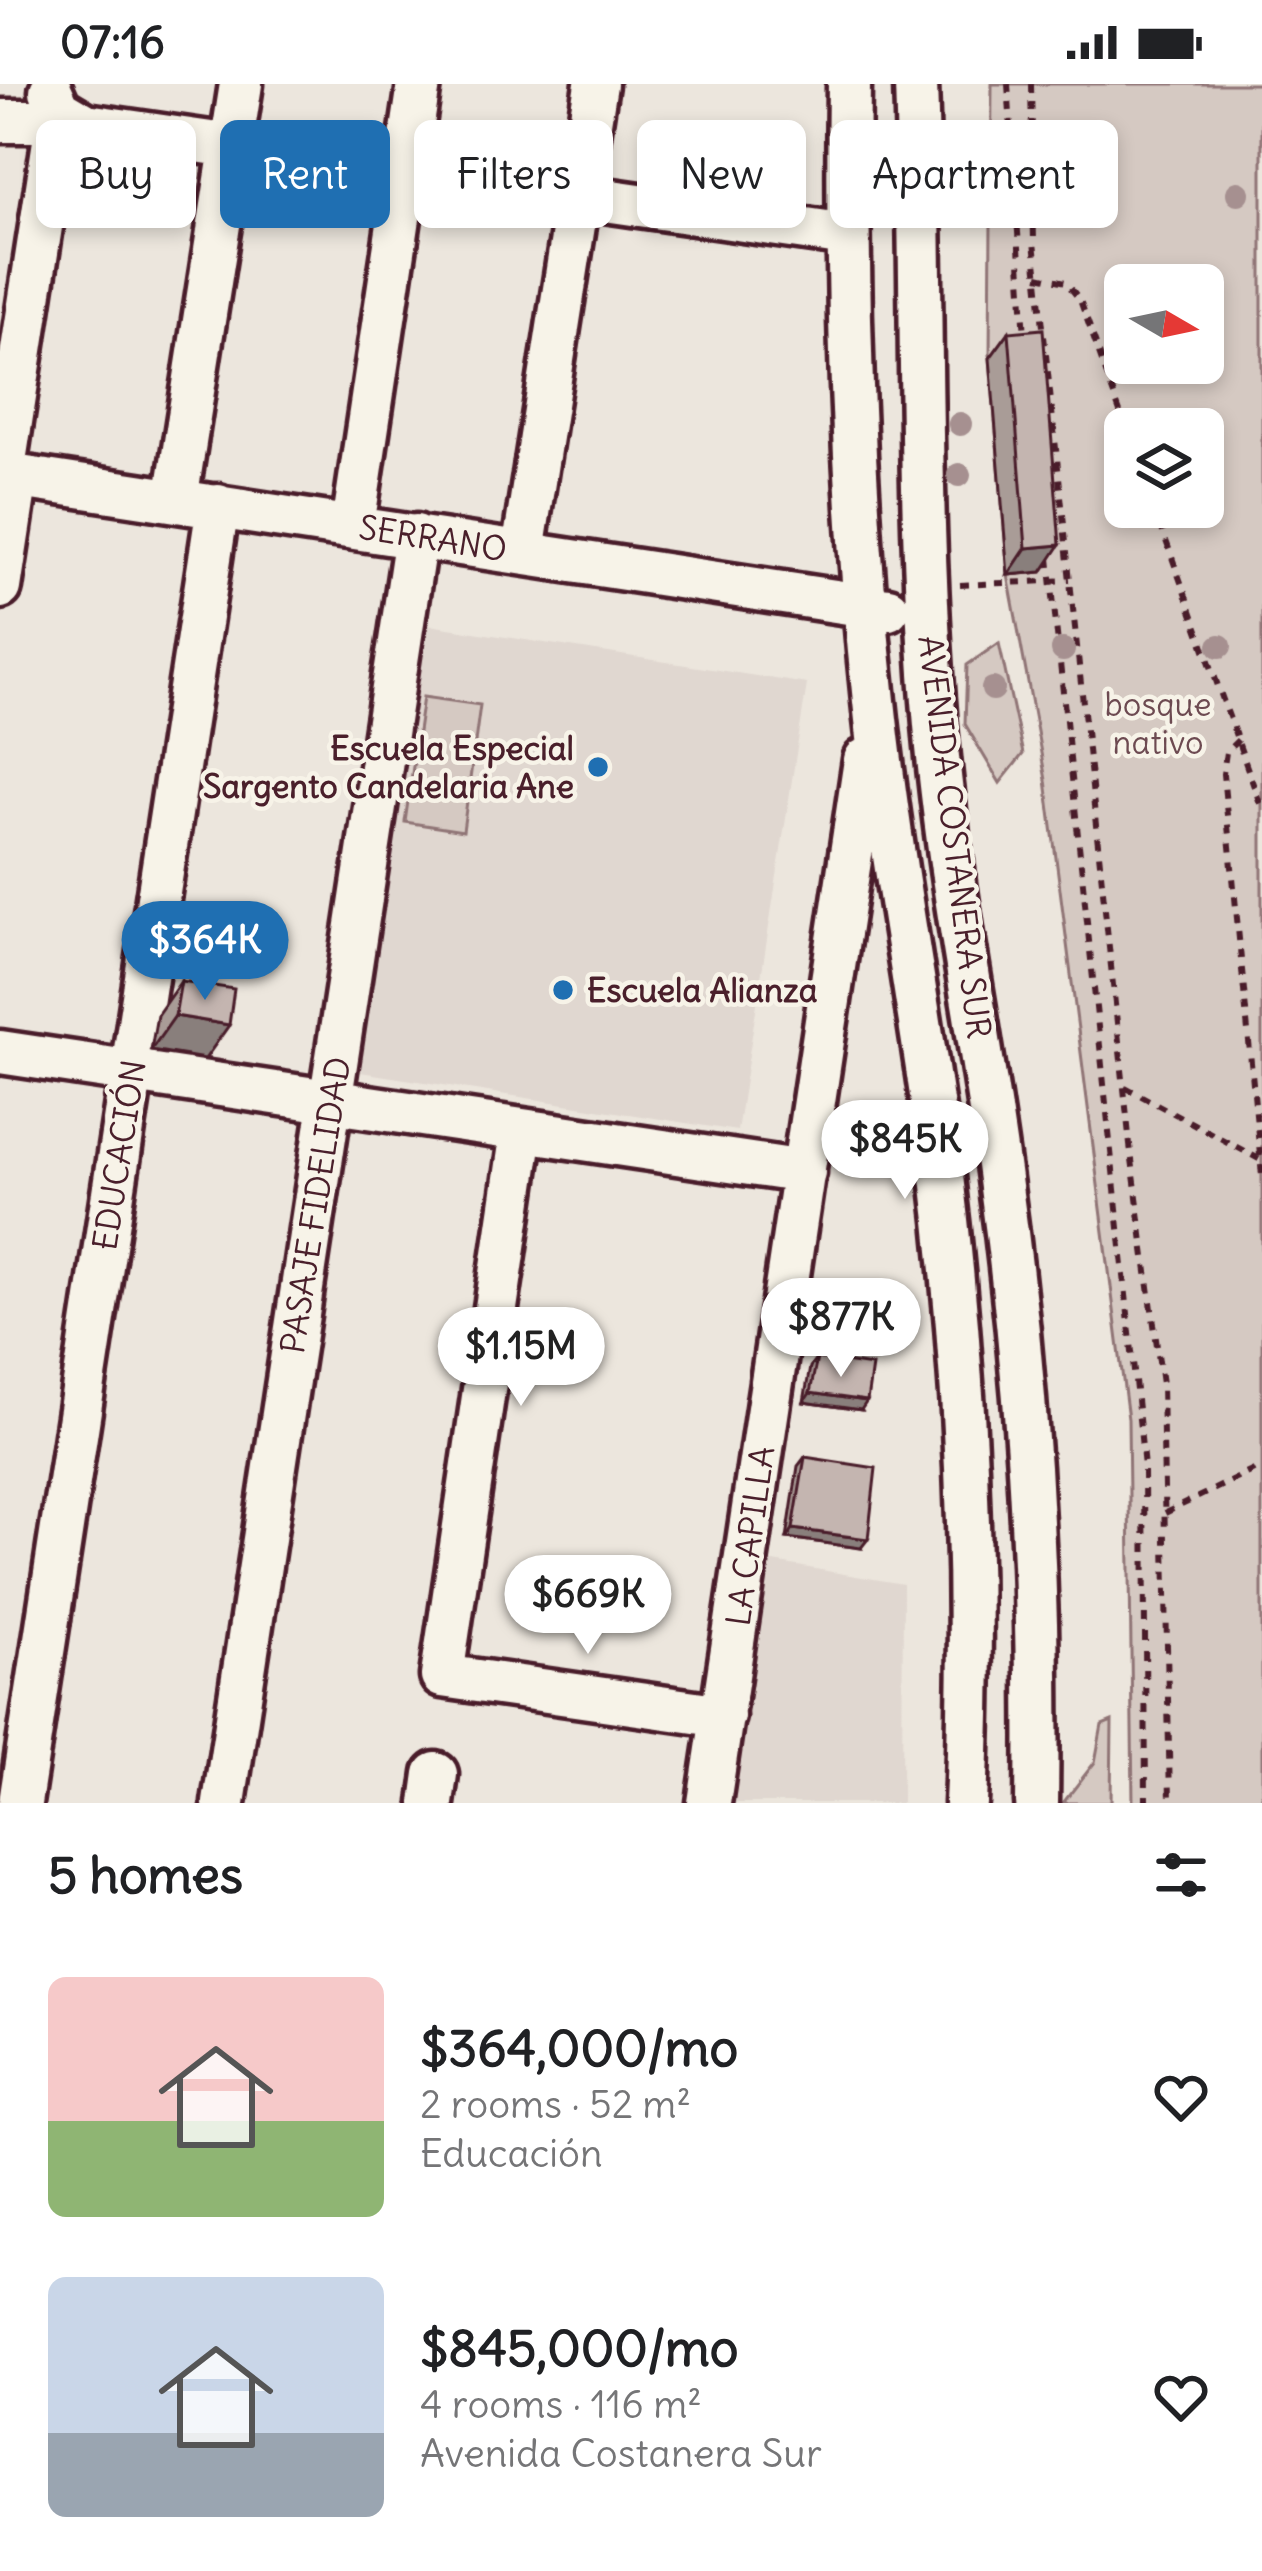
<!DOCTYPE html>
<html lang="en">
<head>
<meta charset="utf-8">
<style>
	:root { --surface:#fff; --page:#f6f6f6; --text:#202124; --muted:#757577; --accent:#1f6fb2 }
	body { margin:0; font-family:Delius,sans-serif; background:var(--page); color:var(--text); height:100vh; display:flex; flex-direction:column; font-size:45px; white-space:nowrap }
	* { box-sizing:border-box; margin:0 }
	p { font-size:39px; color:var(--muted) }
	.icon { flex:none; width:66px; height:66px; fill:none; stroke:currentColor; stroke-width:2; stroke-linecap:round; stroke-linejoin:round }
	.map { position:relative; height:1719px; overflow:hidden }
	.sheet { display:flex; flex-direction:column; background:var(--surface); flex:1 }
	.sheet>* { flex:none }
	.banner { position:absolute; left:36px; top:36px; width:1191px; height:108px; display:flex; gap:24px }
	.needle { width:78px; rotate:99deg }
	.controls { position:absolute; left:1104px; top:180px; display:grid; gap:24px }
	.controls a { display:grid; place-items:center; width:120px; height:120px; border-radius:18px; background:var(--surface); box-shadow:0 6px 18px #0003; font-size:60px }
	.price { position:absolute; translate:-50% -102px; padding:0 27px; border-radius:42px; background:#fff; color:#222; font-size:39px; line-height:78px; filter:drop-shadow(0 3px 6px #0008) }
	.price::after { content:''; position:absolute; left:50%; top:72px; width:36px; height:27px; margin-left:-18px; background:inherit; clip-path:polygon(0 0,100% 0,50% 100%) }
	.price.current { background:var(--accent); color:#fff }
	ul { padding:0; list-style:none }
	li { display:flex; align-items:center; gap:36px; height:300px; padding:0 48px }
	li span { display:grid; place-items:center; flex:none; width:336px; height:240px; border-radius:18px; color:#555 }
	li>.icon { margin-inline-start:auto }
	span .icon { width:144px; height:144px; fill:#fffc; stroke-width:1 }
	li b { font-size:51px }
	h2 { display:flex; justify-content:space-between; align-items:center; height:144px; padding:0 48px; font-size:51px }
	.tag { padding:0 42px; border-radius:18px; background:var(--surface); box-shadow:0 6px 18px #0003; font-size:42px; line-height:108px }
	.tag.current { background:var(--accent); color:#fff }
	.status { display:flex; justify-content:space-between; align-items:center; height:84px; padding:0 60px; background:var(--surface); direction:ltr }
	.status svg { height:33px; fill:currentColor }
	.map>svg:first-child { display:block }
	.built { fill:#e0d7d0 }
	.green { fill:#d5c9c2; stroke:#907476; stroke-width:3; fill-rule:evenodd }
	.lines { fill:none; stroke-linecap:round; stroke-linejoin:round }
	.minor-casing { stroke:#4a1f2b; stroke-width:51 }
	.path { stroke:#4a1f2b; stroke-width:6; stroke-dasharray:9 9; stroke-linecap:butt }
	.minor { stroke:#f7f3e8; stroke-width:42 }
	.tree { fill:#a69090 }
	.wall { fill:#a99c97; stroke:#4a1f2b; stroke-width:3 }
	.shaded-wall { fill:#897f7b; stroke:#4a1f2b; stroke-width:3 }
	.building { fill:#c4b5b0; stroke:#4a1f2b; stroke-width:3 }
	.poi-dot { fill:#1f6fb2; stroke:#f7f3e8; stroke-width:4.5 }
	.labels { text-anchor:middle; dominant-baseline:central; stroke-width:9; stroke-linejoin:round; paint-order:stroke }
	.street-label { font-size:33px; fill:#4a1f2b; stroke:#f7f3e8 }
	.park-label { font-size:33px; fill:#6d4a51; stroke:#f7f3e8 }
	.poi-label { font-size:33px; font-weight:bold; fill:#4a1f2b; stroke:#f7f3e8; text-anchor:end }
</style>
</head>
<body>
<div class="status"><b>07:16</b><svg viewBox="0 0 49 12"><path d="M0 12V9h3v3zM5 12V6h3v6zM10 12V3h3v9zM15 12V0h3v12zM26 1h20v11H26zM47 4h2v5h-2z"/></svg></div>
<div class="map">
<svg width="1262" height="1719" viewBox="0 0 1262 1719">
	<rect width="100%" height="100%" fill="#ece6dd"/>
	<filter id="ink" filterUnits="userSpaceOnUse"><feTurbulence type="fractalNoise" baseFrequency=".00833" numOctaves="2"/><feDisplacementMap in="SourceGraphic" scale="24" xChannelSelector="R" yChannelSelector="G"/><feConvolveMatrix kernelMatrix="1 2 1 2 8 2 1 2 1" color-interpolation-filters="sRGB"/></filter>
	<g filter="url(#ink)">
		<path class="built" d="M423,540L807,600L737,1047L354,987Z
			M768,1477L903,1500L902,1719H729Z"/>
		<path class="green" d="M992,0H1262V1719H1133L1128,1335L1046,696L1008,491L990,274ZM1125,201H1203V279H1125ZM1125,345H1203V423H1125Z
			M999,559L1023,670L1000,699L965,640L967,581Z
			M423,613L480,621L463,747L405,738Z
			M1112,1637L1111,1719H1063L1095,1678L1102,1641Z"/>
		<g class="lines">
			<defs>
				<path id="minor" d="M849,0C846,207 852,411 874,617C890,770 920,922 940,1075C966,1288 976,1505 966,1719
					M916,0C924,221 916,442 937,663C951,810 982,956 1001,1103C1029,1307 1040,1513 1037,1719
					M59,25L86,41L847,151
					M0,37H39L59,25
					M0,390L888,525
					M3,390L59,25L51,7
					M176,416L241,0
					M353,442L419,0
					M523,468L596,0
					M0,503L17,392
					M0,968L804,1088
					M522,1047L442,1592L723,1632
					M20,1719L218,422
					M224,1719L416,452
					M432,1719L436,1690
					M709,1719L865,676"/>
			</defs>
			<use href="#minor" class="minor-casing"/>
			<path class="path" d="M1008,0L1025,252
				M1031,0L1034,158L1130,1061L1162,1300L1170,1719
				M1038,192L1066,198L1080,216L1126,345
				M1154,423L1262,725
				M1049,474L1144,1383L1146,1719
				M960,501L1070,496
				M1238,656L1226,668L1223,690L1262,1092
				M1125,1003L1259,1075
				M1165,1429L1262,1382"/>
			<use href="#minor" class="minor"/>
		</g>
		<g class="tree">
			<circle cx="1238" cy="109" r="12"/>
			<circle cx="960" cy="340" r="12"/>
			<circle cx="959" cy="391" r="12"/>
			<circle cx="1220" cy="562" r="12"/>
			<circle cx="1063" cy="566" r="12"/>
			<circle cx="993" cy="605" r="12"/>
		</g>
		<path class="wall" d="M1009,248L1042,488L1008,491L990,274Z
			M181,897L205,975L151,966L157,931Z
			M817,1274L861,1326L804,1318L810,1283Z
			M805,1373L861,1464L787,1454L798,1382Z"/>
		<path class="shaded-wall" d="M1060,461L1042,488L1008,491L1026,464Z
			M175,932L229,941L205,975L151,966Z
			M810,1309L867,1317L861,1326L804,1318Z
			M793,1445L868,1455L861,1464L787,1454Z"/>
		<path class="building" d="M1043,245L1060,461L1026,464L1009,248Z
			M181,897L234,905L229,941L175,932Z
			M817,1274L872,1282L867,1317L810,1309Z
			M805,1373L876,1384L868,1455L793,1445Z"/>
	</g>
	<g class="poi-dot">
		<circle cx="598" cy="683" r="12"/>
		<circle cx="563" cy="906" r="12"/>
	</g>
	<g class="labels">
		<g class="street-label">
			<text transform="translate(433 454) rotate(9)">SERRANO</text>
			<text transform="translate(955 753) rotate(83)">AVENIDA COSTANERA SUR</text>
			<text transform="translate(119 1071) rotate(-81)">EDUCACIÓN</text>
			<text transform="translate(315 1121) rotate(-81)">PASAJE FIDELIDAD</text>
			<text transform="translate(750 1452) rotate(-82)">LA CAPILLA</text>
		</g>
		<g class="park-label">
			<text x="1158" y="620">bosque<tspan x="1158" dy="38">nativo</tspan></text>
		</g>
		<g class="poi-label">
			<text x="574" y="664">Escuela Especial<tspan x="574" dy="38">Sargento Candelaria Ane</tspan></text>
			<text x="587" y="906" text-anchor="start">Escuela Alianza</text>
		</g>
	</g>
</svg>
<div class="controls">
<a><svg class="needle" viewBox="-14 -14 28 28"><path d="M0-13l5 13h-10z" fill="#e53935"/><path d="M0 13l5-13h-10z" fill="#757577"/></svg></a>
<a><svg class="icon" aria-label="layers" viewBox="0 0 24 24"><path d="M12 4l9 5-9 5-9-5zM3 14l9 5 9-5"/></svg></a>
</div>
<b class="price current" style="left:205px;top:919px">$364K</b>
<b class="price" style="left:905px;top:1118px">$845K</b>
<b class="price" style="left:841px;top:1296px">$877K</b>
<b class="price" style="left:521px;top:1325px">$1.15M</b>
<b class="price" style="left:588px;top:1573px">$669K</b>
<div class="banner">
<a class="tag">Buy</a>
<a class="tag current">Rent</a>
<a class="tag">Filters</a>
<a class="tag">New</a>
<a class="tag">Apartment</a>
</div>
</div>
<section class="sheet">
<h2>5 homes<svg class="icon" aria-label="filters" viewBox="0 0 24 24"><path d="M4 7h16M4 17h16"/><circle cx="9" cy="7" r="2"/><circle cx="15" cy="17" r="2"/></svg></h2>
<ul>
<li><span style="background:linear-gradient(#f6c9c9 60%,#8fb573 0)"><svg class="icon" aria-label="home" viewBox="0 0 24 24"><path d="M3 11l9-7 9 7M6 9v11h12V9"/></svg></span><div><b>$364,000/mo</b><p>2 rooms · 52 m²</p><p>Educación</p></div><svg class="icon" aria-label="heart" viewBox="0 0 24 24"><path d="M12 20l-8-8c-3-5 5-10 8-4 3-6 11-1 8 4z"/></svg></li>
<li><span style="background:linear-gradient(#c9d6e8 65%,#9aa5b1 0)"><svg class="icon" aria-label="home" viewBox="0 0 24 24"><path d="M3 11l9-7 9 7M6 9v11h12V9"/></svg></span><div><b>$845,000/mo</b><p>4 rooms · 116 m²</p><p>Avenida Costanera Sur</p></div><svg class="icon" aria-label="heart" viewBox="0 0 24 24"><path d="M12 20l-8-8c-3-5 5-10 8-4 3-6 11-1 8 4z"/></svg></li>
</ul>
</section>
</body>
</html>
